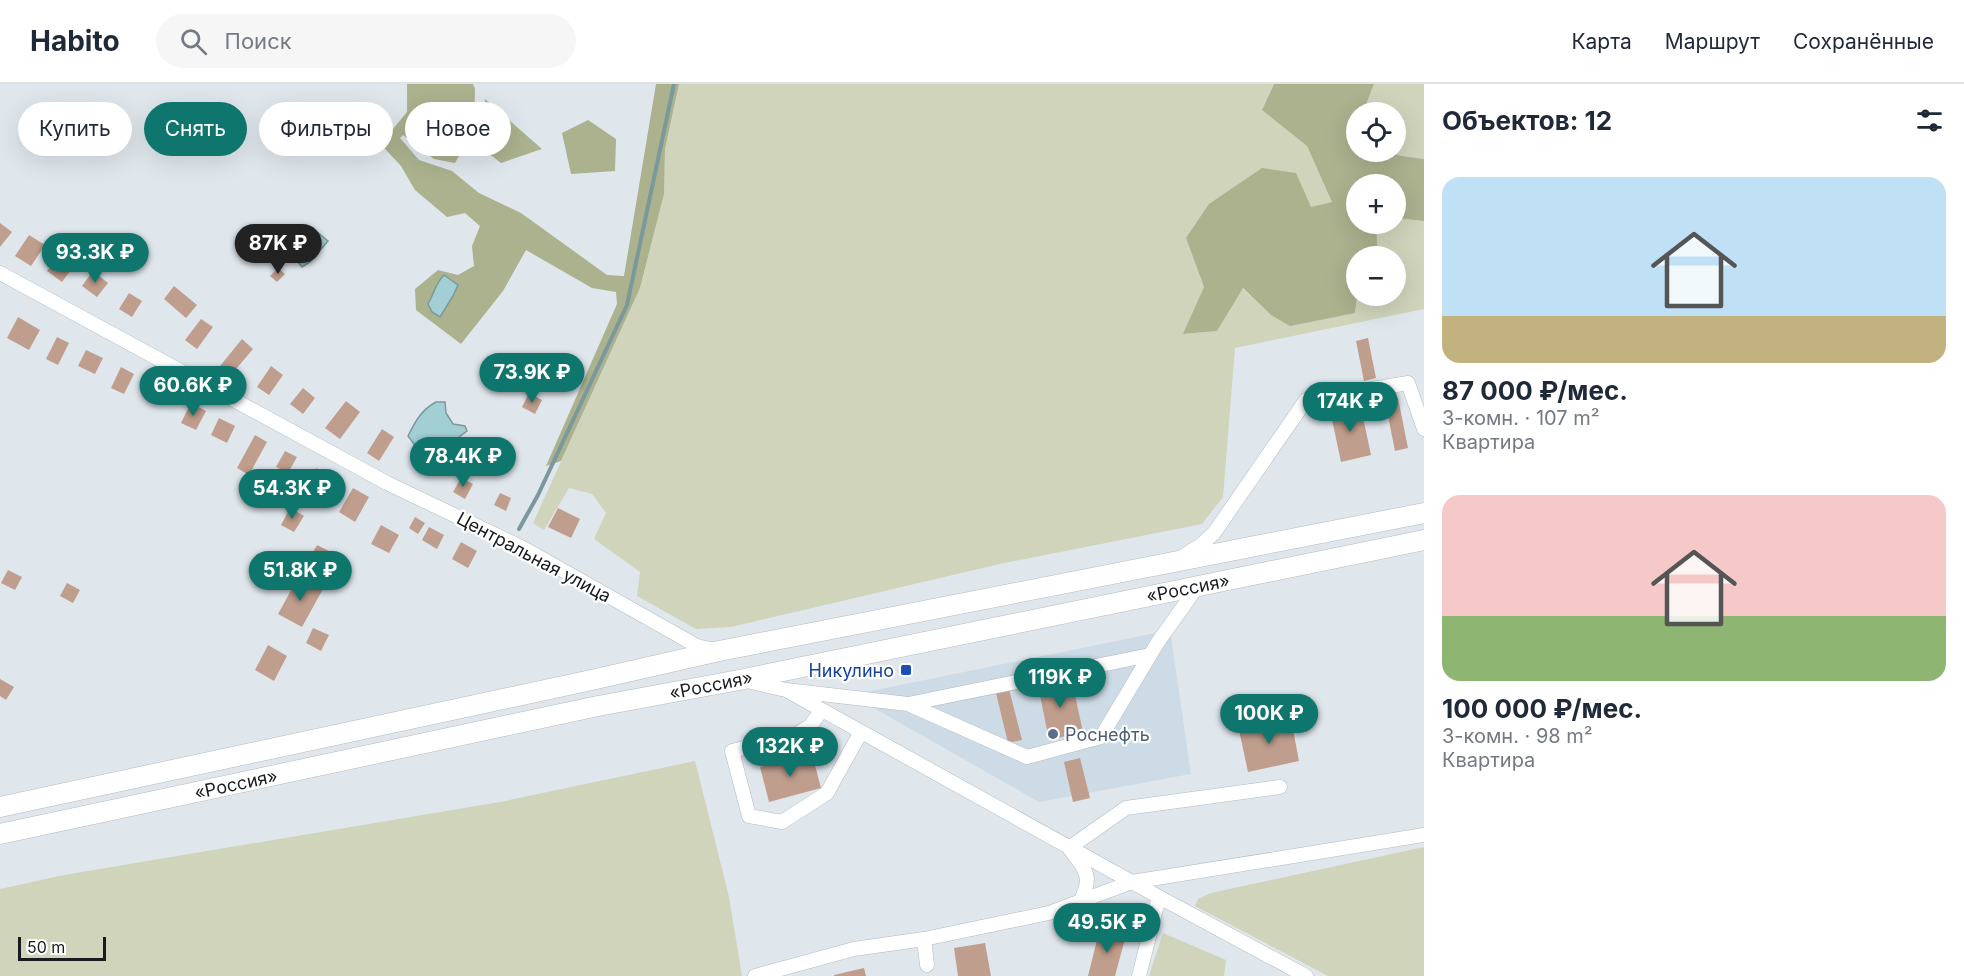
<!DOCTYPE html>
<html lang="ru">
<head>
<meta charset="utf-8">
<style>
	:root { --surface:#fff; --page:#f6f6f7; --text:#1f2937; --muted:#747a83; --line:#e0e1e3; --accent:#0f766e }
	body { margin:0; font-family:Inter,sans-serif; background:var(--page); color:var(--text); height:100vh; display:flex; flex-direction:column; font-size:22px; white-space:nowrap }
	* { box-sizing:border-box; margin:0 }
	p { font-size:20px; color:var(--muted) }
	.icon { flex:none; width:33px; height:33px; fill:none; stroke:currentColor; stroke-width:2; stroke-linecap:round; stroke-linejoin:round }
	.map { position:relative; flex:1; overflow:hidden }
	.drawer { display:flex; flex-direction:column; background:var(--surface); width:540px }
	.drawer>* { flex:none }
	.guide { position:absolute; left:18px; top:18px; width:570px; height:54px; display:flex; gap:12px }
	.fabs { position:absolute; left:1346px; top:18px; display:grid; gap:12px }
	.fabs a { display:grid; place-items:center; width:60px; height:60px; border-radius:50%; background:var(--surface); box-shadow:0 6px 24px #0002; font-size:30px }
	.scale { position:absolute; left:18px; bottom:15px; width:88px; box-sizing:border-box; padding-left:6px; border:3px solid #181b1d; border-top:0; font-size:16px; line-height:21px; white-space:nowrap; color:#181b1d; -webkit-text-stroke:4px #fff; paint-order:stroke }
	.price { position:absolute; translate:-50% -51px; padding:0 14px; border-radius:21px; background:var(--accent); color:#fff; font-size:20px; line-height:39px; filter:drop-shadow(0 2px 3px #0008) }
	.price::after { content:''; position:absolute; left:50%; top:36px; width:18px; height:14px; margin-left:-9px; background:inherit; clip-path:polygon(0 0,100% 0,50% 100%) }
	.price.on { background:#222; color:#fff }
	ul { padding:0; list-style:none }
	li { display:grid; align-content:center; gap:12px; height:318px; padding:0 18px }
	li span { display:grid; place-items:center; height:186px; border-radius:18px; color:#555 }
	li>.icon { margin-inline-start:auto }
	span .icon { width:108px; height:108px; fill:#fffc; stroke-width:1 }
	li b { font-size:26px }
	h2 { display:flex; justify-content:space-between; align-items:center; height:72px; padding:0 18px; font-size:26px }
	.pill { padding:0 21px; border-radius:27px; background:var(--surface); box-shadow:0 6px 24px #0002; font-size:21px; line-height:54px }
	.pill.on { background:var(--accent); color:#fff }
	header { display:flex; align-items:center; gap:36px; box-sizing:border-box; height:84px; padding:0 30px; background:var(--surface); border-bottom:2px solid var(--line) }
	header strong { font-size:28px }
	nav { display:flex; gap:33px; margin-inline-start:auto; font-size:21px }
	.search { width:420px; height:54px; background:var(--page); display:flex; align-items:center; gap:15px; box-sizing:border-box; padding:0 21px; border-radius:33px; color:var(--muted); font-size:22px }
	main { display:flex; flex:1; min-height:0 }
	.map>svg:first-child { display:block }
	.built { fill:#cddbe6 }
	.green { fill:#d0d4bb }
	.forest { fill:#acb18e }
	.water { fill:#a2cfd4; stroke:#79999d; stroke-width:1.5 }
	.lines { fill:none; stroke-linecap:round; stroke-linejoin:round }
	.stream { stroke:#79999d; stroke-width:4 }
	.building { fill:#c09e8d }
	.minor-casing { stroke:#b3babf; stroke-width:15 }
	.highway-casing { stroke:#b3babf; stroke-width:21 }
	.minor { stroke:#fff; stroke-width:14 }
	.highway { stroke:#fff; stroke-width:20 }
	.transit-dot { fill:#1a4fb4; stroke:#fff; stroke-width:2 }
	.service-dot { fill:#5c6f8a; stroke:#fff; stroke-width:2 }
	.labels { text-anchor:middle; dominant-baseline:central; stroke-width:4.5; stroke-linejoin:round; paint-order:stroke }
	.street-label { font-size:18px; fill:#181b1d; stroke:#fff }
	.transit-label { font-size:18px; fill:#164399; stroke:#fff; text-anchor:end }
	.service-label { font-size:18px; fill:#4e5e75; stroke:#fff; text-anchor:start }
</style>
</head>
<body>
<header>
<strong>Habito</strong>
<div class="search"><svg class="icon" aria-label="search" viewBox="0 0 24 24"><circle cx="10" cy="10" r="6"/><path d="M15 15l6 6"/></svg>Поиск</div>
<nav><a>Карта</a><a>Маршрут</a><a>Сохранённые</a></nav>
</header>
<main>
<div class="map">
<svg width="1424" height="892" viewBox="0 0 1424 892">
	<rect width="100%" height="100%" fill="#dfe7ed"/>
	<path class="built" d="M1170,546L1191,690L1039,718L851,611Z"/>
	<path class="green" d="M679,0H1274L1262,26L1307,62L1332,118L1186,154L1204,203L1184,250L1217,247L1242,204L1271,231L1355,229L1357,212H1395V172H1378L1376,140H1395V134L1424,137V225L1235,264L1223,413L1202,440L1004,479L731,543L696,545L637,512L640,488L594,455L606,429L592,410L569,404L544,446L533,439L640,204L664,110L665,65Z
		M1374,0H1424V75L1402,72L1386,68H1395V28H1363Z
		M695,677L729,813L742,892H0V805L64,791L500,718Z
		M1424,763V892H1328L1195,822L1198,815L1211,809Z
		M1163,849L1226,876L1224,892H1149Z"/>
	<path class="forest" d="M407,0H473L475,5L474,46L455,79L434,75L403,51L400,54L419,76L452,87L479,109L521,129L607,191L624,192L656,0H679L665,65L664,110L640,204L561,377L546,382L617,220L616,208L592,204L526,166L503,207L461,260L416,226L415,205L438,186L458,191L474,182L472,162L480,142L465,129L447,133L415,106L401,82L372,51H388L407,28Z
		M1274,0H1374L1363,28H1356V48L1352,58L1356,59V68H1386L1402,72L1424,75V137L1395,134V100H1356V140H1376L1378,172H1356L1357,212L1355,229L1290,242L1271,231L1243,204L1217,247L1183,250L1204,203L1186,154L1209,120L1262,84L1296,89L1311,123L1332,118L1307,62L1262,26Z
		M485,15L542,65L501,79L484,66Z
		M588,36L616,55L615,87L571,90L562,49Z"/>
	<path class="water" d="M316,147L328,157L310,178L302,183L293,171Z
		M444,191L458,201L453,212L440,233L432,228L428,220C434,210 436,198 444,191Z
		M436,318H445L446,329L453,340L465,342L467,347L452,358L430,370L416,363L408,352C415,338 421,326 436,318Z"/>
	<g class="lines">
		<path class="stream" d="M519,445L538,411L627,221L674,0"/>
	</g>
	<path class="building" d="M0,139L12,148L0,163Z
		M29,151L45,161L31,182L15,172Z
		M64,165L78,176L62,198L47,187Z
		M278,184L285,190L277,198L270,192Z
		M93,187L108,199L97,213L82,202Z
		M174,202L197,221L186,234L164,215Z
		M129,209L142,217L132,233L119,225Z
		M18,233L40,246L29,266L7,254Z
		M201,235L213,243L197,265L185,256Z
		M57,253L69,259L58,281L46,275Z
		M1368,254L1376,294L1364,297L1356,257Z
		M242,255L253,265L231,291L220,282Z
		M86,266L103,274L95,290L78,282Z
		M271,282L283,291L269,311L257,303Z
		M121,283L134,290L124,310L111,304Z
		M154,301L165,306L157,321L146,316Z
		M303,304L315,314L303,330L290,320Z
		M529,309L542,316L535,330L522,323Z
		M1398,314L1408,364L1395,367L1385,317Z
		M346,317L360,328L340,355L325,344Z
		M191,319L206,327L196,346L181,339Z
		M1360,319L1371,371L1341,378L1330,326Z
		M219,334L235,342L227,359L211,351Z
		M382,345L394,353L379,377L367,369Z
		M255,351L267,358L249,391L237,384Z
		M285,367L297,373L288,389L276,383Z
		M316,384L335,394L324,416L305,406Z
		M461,394L473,400L465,415L453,408Z
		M353,404L369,413L355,438L339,428Z
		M500,409L511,414L506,427L494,421Z
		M290,424L304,432L294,448L281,441Z
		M558,424L580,435L571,454L548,443Z
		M415,433L425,439L418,450L409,444Z
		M381,441L399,451L389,469L371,460Z
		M429,443L444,451L437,465L422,456Z
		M461,458L477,467L468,484L452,475Z
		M317,461L335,470L325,489L307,479Z
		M8,486L22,493L15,506L1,499Z
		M299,492L323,505L302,543L278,530Z
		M67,499L80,506L73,519L60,512Z
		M313,544L329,551L321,567L306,559Z
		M268,561L287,572L274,597L255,586Z
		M1071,593L1083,648L1049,656L1038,601Z
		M0,595L14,603L6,616L0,612Z
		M1009,605L1022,656L1008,659L996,609Z
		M1291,635L1299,677L1248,688L1239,646Z
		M812,670L821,704L769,718L760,683Z
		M1080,674L1090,714L1073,718L1064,678Z
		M1100,844L1126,851L1115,892H1088Z
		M985,859L991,892H958L954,864Z
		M864,884L866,892H834V891Z"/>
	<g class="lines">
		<defs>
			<path id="minor" d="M0,189L387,399L525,465L697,562L714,566
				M1182,473L1201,461L1214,449L1306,316L1408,299L1424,345
				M747,597L786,606L908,620L1027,673L1101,653L1158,558L1198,502
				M786,606L1159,813L1306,892
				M908,620L1150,571
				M822,626L810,642L795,651L732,667L749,732L782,738L827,709L861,648
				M1080,818C1094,791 1085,786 1069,764L1126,724L1280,703
				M927,881L924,855L1049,829L1132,798L1424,751
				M755,892L854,865L924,855
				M1139,892L1159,813"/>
			<path id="highway" d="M0,723L596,595L719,567L1424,429
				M0,750L598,622L739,596L1424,456"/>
		</defs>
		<use href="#minor" class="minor-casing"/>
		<use href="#highway" class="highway-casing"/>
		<use href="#minor" class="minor"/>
		<use href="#highway" class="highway"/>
	</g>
	<rect class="transit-dot" x="900" y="580" width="12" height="12" rx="3"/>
	<circle class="service-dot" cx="1053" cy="650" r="6"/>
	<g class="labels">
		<g class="street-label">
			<text transform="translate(534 473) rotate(28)">Центральная улица</text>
			<text transform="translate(1188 504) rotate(-11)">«Россия»</text>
			<text transform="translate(711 601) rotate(-11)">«Россия»</text>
			<text transform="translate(236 700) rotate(-12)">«Россия»</text>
		</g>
		<g class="transit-label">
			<text x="894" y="586">Никулино</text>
		</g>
		<g class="service-label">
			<text x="1065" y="650">Роснефть</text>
		</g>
	</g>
</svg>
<div class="fabs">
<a><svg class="icon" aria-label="locate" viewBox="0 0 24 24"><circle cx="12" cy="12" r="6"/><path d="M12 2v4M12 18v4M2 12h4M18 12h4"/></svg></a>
<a>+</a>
<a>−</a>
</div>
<div class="scale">50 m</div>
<b class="price on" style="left:278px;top:191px">87K ₽</b>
<b class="price" style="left:95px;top:200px">93.3K ₽</b>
<b class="price" style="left:532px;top:320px">73.9K ₽</b>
<b class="price" style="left:193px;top:333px">60.6K ₽</b>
<b class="price" style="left:1350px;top:349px">174K ₽</b>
<b class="price" style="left:463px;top:404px">78.4K ₽</b>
<b class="price" style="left:292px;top:436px">54.3K ₽</b>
<b class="price" style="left:300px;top:518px">51.8K ₽</b>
<b class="price" style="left:1060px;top:625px">119K ₽</b>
<b class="price" style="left:1269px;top:661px">100K ₽</b>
<b class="price" style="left:790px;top:694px">132K ₽</b>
<b class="price" style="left:1107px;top:870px">49.5K ₽</b>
<div class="guide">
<a class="pill">Купить</a>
<a class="pill on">Снять</a>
<a class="pill">Фильтры</a>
<a class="pill">Новое</a>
</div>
</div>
<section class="drawer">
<h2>Объектов: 12<svg class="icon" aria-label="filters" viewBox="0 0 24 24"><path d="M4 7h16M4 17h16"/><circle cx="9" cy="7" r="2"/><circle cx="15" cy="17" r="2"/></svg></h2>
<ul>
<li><span style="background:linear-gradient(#bfe0f5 75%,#c2b280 0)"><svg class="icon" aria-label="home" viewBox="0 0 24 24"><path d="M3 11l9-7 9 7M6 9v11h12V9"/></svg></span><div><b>87 000 ₽/мес.</b><p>3-комн. · 107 m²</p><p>Квартира</p></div></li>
<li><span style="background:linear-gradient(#f6c9c9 65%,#8fb573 0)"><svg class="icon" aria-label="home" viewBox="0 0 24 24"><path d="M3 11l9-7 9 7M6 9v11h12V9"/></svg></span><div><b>100 000 ₽/мес.</b><p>3-комн. · 98 m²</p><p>Квартира</p></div></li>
</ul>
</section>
</main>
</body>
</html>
